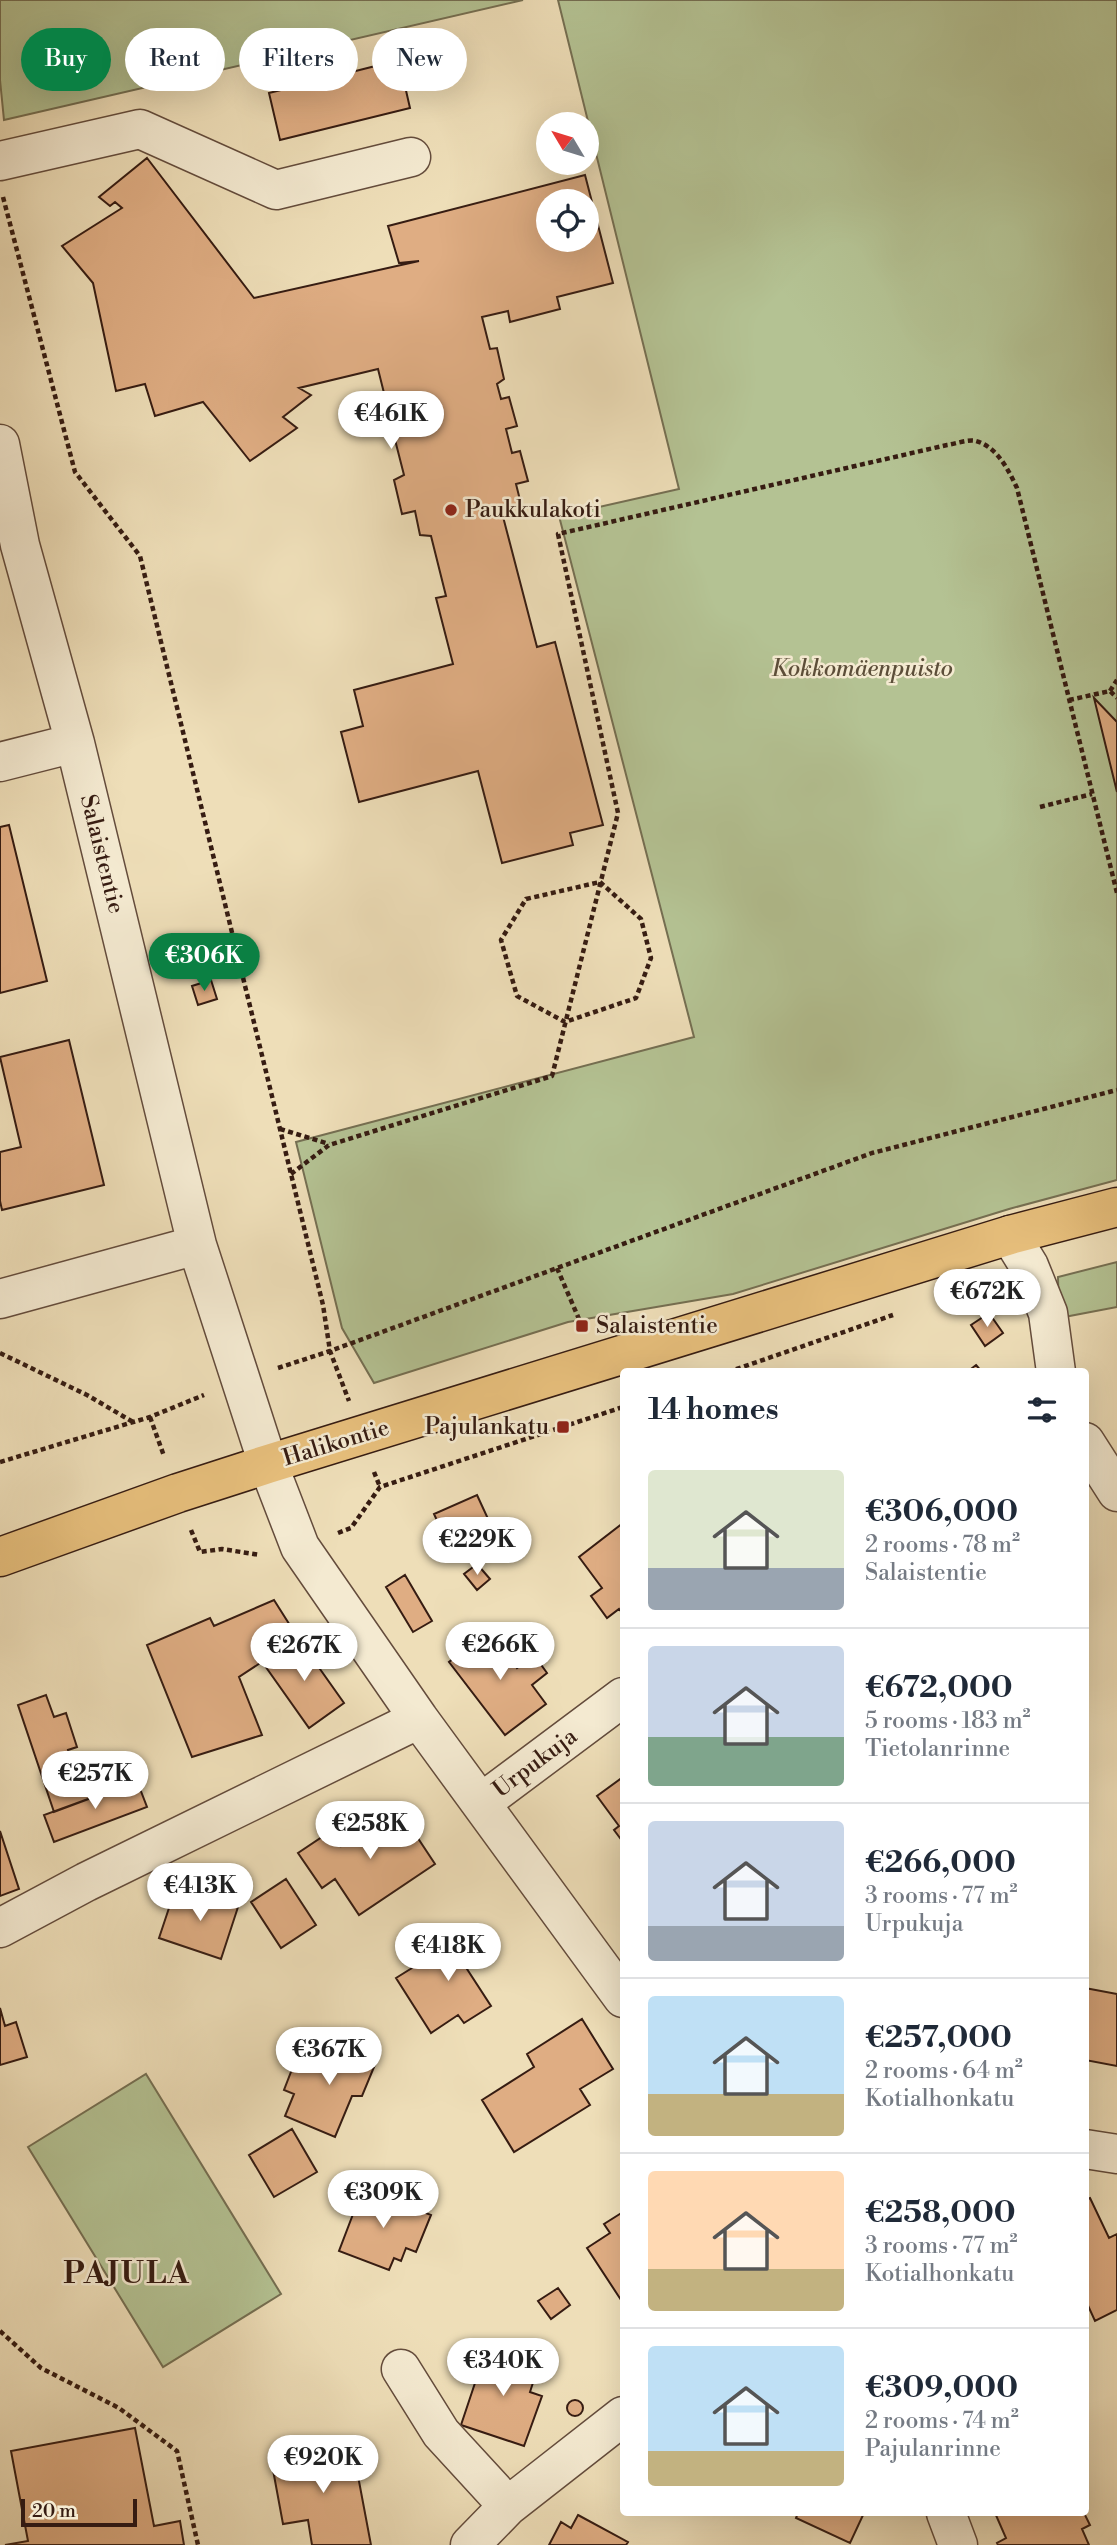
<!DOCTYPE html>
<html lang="en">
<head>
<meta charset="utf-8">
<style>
	:root { --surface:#fff; --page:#f6f6f7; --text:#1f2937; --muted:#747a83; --line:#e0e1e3; --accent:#0b8043 }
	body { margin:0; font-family:"Libre Bodoni",serif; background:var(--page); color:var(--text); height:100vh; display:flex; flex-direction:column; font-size:26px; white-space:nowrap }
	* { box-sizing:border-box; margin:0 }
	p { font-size:23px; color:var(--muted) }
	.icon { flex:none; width:38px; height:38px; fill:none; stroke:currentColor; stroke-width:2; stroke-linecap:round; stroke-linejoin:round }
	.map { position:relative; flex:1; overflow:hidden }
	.sheet { position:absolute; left:620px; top:1368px; width:469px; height:1148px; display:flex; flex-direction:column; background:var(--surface); border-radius:7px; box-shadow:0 7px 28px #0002 }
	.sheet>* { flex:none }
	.hud { position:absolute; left:21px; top:28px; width:494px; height:63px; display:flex; gap:14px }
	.needle { width:46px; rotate:308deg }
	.controls { position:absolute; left:536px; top:112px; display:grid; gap:14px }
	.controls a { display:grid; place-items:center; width:63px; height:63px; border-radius:50%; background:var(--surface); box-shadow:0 7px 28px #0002; font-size:35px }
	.scale { position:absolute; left:21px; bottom:18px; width:116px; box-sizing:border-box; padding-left:7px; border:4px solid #361c12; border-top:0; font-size:19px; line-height:24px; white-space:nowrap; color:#361c12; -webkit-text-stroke:5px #f4ead1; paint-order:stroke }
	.price { position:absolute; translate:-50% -60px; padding:0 16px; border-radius:24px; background:#fff; color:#222; font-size:23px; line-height:46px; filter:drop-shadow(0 2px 4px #0008) }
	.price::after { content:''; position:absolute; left:50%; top:42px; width:21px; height:16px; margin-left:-10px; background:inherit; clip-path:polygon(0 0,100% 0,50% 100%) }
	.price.current { background:var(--accent); color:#fff }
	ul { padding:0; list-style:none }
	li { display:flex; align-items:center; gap:21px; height:175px; padding:0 28px }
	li+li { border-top:2px solid var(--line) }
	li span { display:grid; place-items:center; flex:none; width:196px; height:140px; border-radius:7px; color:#555 }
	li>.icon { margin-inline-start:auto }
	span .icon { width:84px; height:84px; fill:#fffc; stroke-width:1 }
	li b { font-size:30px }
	h2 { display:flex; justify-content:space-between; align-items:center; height:84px; padding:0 28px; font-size:30px }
	.chip { padding:0 24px; border-radius:32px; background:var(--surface); box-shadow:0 7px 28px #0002; font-size:24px; line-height:63px }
	.chip.current { background:var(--accent); color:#fff }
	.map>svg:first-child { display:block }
	.green { fill:#b4c293; stroke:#756f52; stroke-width:2 }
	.building { fill:#dfad83; stroke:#361c12; stroke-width:2; fill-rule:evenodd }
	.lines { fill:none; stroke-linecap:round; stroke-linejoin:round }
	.minor-casing { stroke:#644c3c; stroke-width:41 }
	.major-casing { stroke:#361c12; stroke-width:41 }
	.path { stroke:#361c12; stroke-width:4.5; stroke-dasharray:5 3.5; stroke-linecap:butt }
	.minor { stroke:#f4ead1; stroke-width:38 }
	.major { stroke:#e7bf7c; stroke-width:38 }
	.poi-dot { fill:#8f2418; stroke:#f4ead1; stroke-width:2.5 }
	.labels { text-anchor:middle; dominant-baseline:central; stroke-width:5; stroke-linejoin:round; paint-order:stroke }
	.poi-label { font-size:23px; fill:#361c12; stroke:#f4ead1; text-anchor:start }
	.park-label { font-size:23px; font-style:italic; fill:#5c4e39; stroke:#f4ead1 }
	.street-label { font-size:23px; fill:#361c12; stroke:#f4ead1 }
	.district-label { font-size:30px; font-weight:bold; letter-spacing:2px; fill:#361c12; stroke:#f4ead1 }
</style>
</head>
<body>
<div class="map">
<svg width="1117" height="2545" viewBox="0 0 1117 2545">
	<rect width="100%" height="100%" fill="#eedeb8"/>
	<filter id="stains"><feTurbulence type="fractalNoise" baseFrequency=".00286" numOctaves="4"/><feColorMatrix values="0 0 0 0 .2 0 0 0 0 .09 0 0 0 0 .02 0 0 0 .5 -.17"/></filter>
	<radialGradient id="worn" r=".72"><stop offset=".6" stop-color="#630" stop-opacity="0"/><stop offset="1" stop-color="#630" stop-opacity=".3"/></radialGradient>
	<path class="green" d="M0,0H523L4,120L0,80Z
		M558,0H1117V1180L1009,1209L733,1294L568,1322L374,1383L342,1328L296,1142L694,1037L559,516L679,489Z
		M1117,1262V1307L1059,1318L1058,1277Z
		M146,2074L281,2294L163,2367L28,2147Z"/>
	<path class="building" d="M399,60L410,108L280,140L269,93Z
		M147,158L254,298L419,261L399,263L388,226L585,175L613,283L557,297L560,309L510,322L508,311L482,317L490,349L497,348L504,379L497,384L501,399L509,397L517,426L506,429L512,453L520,451L528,481L516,484L521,504L501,509L537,647L555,642L603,825L570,833L573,845L502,863L478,771L359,802L341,732L363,726L354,690L453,664L436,598L446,596L431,536L420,535L415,511L402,514L394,480L404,475L393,432L384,434L376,399L385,397L378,369L299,388L311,395L283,417L297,428L250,461L203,402L155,416L145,384L116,391L93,283L62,246L122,208L115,202L110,206L99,197ZM548,201H586V240H548Z
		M1094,698L1117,722V792Z
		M9,825L47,981L0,993V827Z
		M211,980L217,999L198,1005L192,986Z
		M69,1040L104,1185L2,1210L0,1201V1152L21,1147L0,1057Z
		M989,1313L1003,1333L985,1346L971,1325Z
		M976,1365L982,1372H967Z
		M477,1495L495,1534L452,1553L434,1514Z
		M623,1523V1614L619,1609L607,1618L591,1596L602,1588L579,1557Z
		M477,1564L490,1579L477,1590L464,1574Z
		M405,1575L432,1621L413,1632L386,1587Z
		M274,1600L298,1638L239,1677L262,1735L192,1757L147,1645L210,1618L214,1626Z
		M489,1631L517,1668L534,1655L547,1673L532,1685L546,1704L505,1735L449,1662Z
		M298,1638L344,1703L309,1728L263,1663Z
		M46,1695L54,1717L66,1713L77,1747L68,1750L80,1786L92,1781L97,1796L54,1812L18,1705Z
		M623,1777V1842L614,1830L619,1826L597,1796Z
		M137,1781L147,1807L54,1842L44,1815Z
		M398,1808L435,1864L359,1915L335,1879L322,1888L298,1853L331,1831L341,1846Z
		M0,1831L19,1889L0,1896Z
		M286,1879L316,1925L281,1948L251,1902Z
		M187,1887L239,1904L221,1959L159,1938L172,1899L182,1903Z
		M478,1927L493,1952L467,1969L491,2006L464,2023L458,2015L431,2033L396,1978Z
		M1085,1988L1117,1994V2066L1085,2060Z
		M0,2008L5,2026L16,2022L27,2057L0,2065Z
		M582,2019L613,2069L580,2089L590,2105L514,2152L482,2100L534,2067L527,2054Z
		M339,2039L379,2055L362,2096H352L335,2137L285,2116L294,2094L284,2090L296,2059L325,2071Z
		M292,2129L317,2172L274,2197L249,2155Z
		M363,2188L431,2215L416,2252L406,2248L401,2261L394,2258L389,2270L339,2251Z
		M1090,2198L1109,2238L1117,2234V2310L1095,2321L1085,2299V2200Z
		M623,2212V2303L587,2248L610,2233L604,2224Z
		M558,2288L570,2305L551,2319L538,2301Z
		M487,2347L539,2364L530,2392L542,2396L524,2446L461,2425Z
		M567 2408a8 8 0 1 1 16 0a8 8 0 1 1-16 0Z
		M135,2428L154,2526L180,2521L184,2545H5L28,2541L11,2451Z
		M352,2444L371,2545H312L308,2520L283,2524L271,2459Z
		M798,2513H864L850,2543L796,2518Z
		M995,2513H1084L1090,2525L1082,2529L1089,2545H998L997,2543L1006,2538Z
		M578,2515L628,2542L626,2545H549L561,2522L571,2528Z"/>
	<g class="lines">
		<defs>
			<path id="minor" d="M0,161L140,129L276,190L411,157
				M0,444L20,545L75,743L197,1245L268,1464L300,1547L419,1719L623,1998
				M0,762L75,743
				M1010,1235L1029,1266L1048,1313L1056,1372
				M0,1299L197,1245
				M1085,1442L1117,1492
				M481,1803L623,1697
				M0,1928L86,1882L419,1719
				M1085,2149L1117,2154
				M401,2369L441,2433L508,2506
				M946,2513L958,2545
				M470,2545L508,2506L623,2416"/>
			<path id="major" d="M0,1557L178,1493L268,1464L1010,1235L1117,1207"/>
		</defs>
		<use href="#minor" class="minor-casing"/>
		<use href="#major" class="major-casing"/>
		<path class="path" d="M3,197L75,472L140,556L323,1305L330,1351L349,1401
			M1110,691L1117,680
			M1069,700L1110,691L1117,698
			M1040,807L1092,794
			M600,882L641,919L651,958L636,998L565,1022L517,996L501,940L526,899Z
			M280,1129L329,1144
			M291,1174L329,1145L552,1076L618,813L558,534L947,445C955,444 968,439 976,441C997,447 1008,469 1017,488L1117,893
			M557,1268L582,1326
			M0,1353L87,1395L133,1422
			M278,1368L330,1351L872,1153L1117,1090
			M728,1372L893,1315
			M150,1417L164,1456
			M0,1462L150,1417L204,1395
			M374,1472L380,1487
			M191,1530L200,1552L222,1549L260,1555
			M338,1533L351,1528L380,1487L623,1407
			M0,2331L41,2368L119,2408L177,2451L198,2545"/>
		<use href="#minor" class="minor"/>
		<use href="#major" class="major"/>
	</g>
	<g class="poi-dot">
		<circle cx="451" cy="510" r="7"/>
		<rect x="575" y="1319" width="14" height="14" rx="3.5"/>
		<rect x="556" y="1420" width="14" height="14" rx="3.5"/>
	</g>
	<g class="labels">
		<g class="poi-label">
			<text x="465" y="510">Paukkulakoti</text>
			<text x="596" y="1326">Salaistentie</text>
			<text x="549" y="1427" text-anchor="end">Pajulankatu</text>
		</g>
		<g class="park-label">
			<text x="862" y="669">Kokkomäenpuisto</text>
		</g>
		<g class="street-label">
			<text transform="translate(102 854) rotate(76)">Salaistentie</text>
			<text transform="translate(336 1443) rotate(-17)">Halikontie</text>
			<text transform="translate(535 1763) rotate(-37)">Urpukuja</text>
		</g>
		<g class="district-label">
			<text x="127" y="2274">PAJULA</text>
		</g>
	</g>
	<rect width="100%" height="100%" filter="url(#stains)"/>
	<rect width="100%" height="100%" fill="url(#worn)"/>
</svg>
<div class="controls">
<a><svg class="needle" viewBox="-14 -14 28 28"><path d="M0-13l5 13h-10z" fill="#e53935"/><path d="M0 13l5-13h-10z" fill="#747a83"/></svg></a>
<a><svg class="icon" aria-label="locate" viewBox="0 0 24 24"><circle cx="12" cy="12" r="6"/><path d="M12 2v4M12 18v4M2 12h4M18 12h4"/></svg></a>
</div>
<div class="scale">20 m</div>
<b class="price" style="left:391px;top:451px">€461K</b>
<b class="price current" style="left:204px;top:993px">€306K</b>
<b class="price" style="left:987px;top:1329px">€672K</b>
<b class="price" style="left:477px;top:1577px">€229K</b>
<b class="price" style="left:500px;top:1682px">€266K</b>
<b class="price" style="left:304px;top:1683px">€267K</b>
<b class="price" style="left:95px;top:1811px">€257K</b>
<b class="price" style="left:370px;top:1861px">€258K</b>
<b class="price" style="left:200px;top:1923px">€413K</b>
<b class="price" style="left:448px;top:1983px">€418K</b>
<b class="price" style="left:329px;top:2087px">€367K</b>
<b class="price" style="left:383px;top:2230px">€309K</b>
<b class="price" style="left:503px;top:2398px">€340K</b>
<b class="price" style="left:323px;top:2495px">€920K</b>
<div class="hud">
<a class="chip current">Buy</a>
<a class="chip">Rent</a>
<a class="chip">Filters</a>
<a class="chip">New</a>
</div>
<section class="sheet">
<h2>14 homes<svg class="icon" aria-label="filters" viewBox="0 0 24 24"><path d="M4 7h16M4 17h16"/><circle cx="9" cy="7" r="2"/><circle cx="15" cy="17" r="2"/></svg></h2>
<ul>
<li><span style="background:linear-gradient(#dfe7d0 70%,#9aa5b1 0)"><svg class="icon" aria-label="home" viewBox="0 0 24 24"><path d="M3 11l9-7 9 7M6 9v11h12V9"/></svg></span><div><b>€306,000</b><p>2 rooms · 78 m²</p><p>Salaistentie</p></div></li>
<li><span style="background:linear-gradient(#c9d6e8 65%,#7fa58c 0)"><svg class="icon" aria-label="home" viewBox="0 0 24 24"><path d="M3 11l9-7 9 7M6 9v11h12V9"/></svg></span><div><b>€672,000</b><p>5 rooms · 183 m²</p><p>Tietolanrinne</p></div></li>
<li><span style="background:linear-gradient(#c9d6e8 75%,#9aa5b1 0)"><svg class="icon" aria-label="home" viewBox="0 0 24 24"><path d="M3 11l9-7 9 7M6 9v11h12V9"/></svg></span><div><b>€266,000</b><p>3 rooms · 77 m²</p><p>Urpukuja</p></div></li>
<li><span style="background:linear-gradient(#bfe0f5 70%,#c2b280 0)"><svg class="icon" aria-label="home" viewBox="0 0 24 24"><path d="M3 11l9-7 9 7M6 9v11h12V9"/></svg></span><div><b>€257,000</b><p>2 rooms · 64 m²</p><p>Kotialhonkatu</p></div></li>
<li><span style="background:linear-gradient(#ffd9b3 70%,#c2b280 0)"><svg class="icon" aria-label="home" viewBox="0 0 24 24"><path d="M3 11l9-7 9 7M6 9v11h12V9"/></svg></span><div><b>€258,000</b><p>3 rooms · 77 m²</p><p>Kotialhonkatu</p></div></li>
<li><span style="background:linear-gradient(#bfe0f5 75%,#c2b280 0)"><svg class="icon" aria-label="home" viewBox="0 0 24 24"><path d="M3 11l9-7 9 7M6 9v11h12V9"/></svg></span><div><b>€309,000</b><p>2 rooms · 74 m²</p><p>Pajulanrinne</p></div></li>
</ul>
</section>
</div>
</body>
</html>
